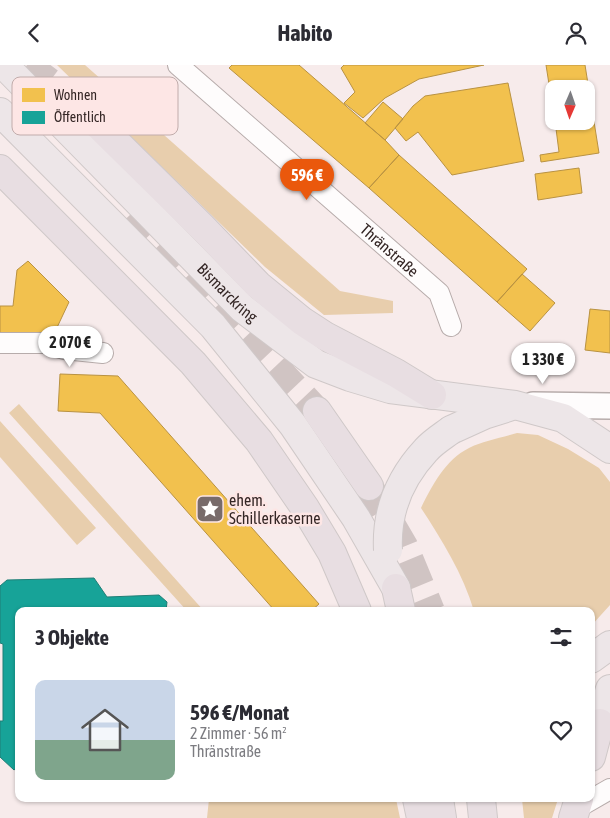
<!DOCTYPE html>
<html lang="de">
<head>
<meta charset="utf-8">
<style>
	:root { --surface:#fff; --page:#f2f2f3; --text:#2b2b33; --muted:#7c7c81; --accent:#ea580c }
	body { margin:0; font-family:"Asap Condensed",sans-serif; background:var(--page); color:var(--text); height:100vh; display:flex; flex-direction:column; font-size:19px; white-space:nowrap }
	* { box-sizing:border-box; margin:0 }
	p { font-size:16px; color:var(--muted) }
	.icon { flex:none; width:28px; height:28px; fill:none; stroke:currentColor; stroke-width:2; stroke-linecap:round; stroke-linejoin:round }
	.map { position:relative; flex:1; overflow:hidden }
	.side { position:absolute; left:15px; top:542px; width:580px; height:195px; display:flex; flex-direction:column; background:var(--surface); border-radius:10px; box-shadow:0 1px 4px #0004 }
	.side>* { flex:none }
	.needle { width:32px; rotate:182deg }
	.buttons { position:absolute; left:545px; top:15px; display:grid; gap:10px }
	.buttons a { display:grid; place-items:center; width:50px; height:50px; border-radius:10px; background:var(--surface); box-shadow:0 1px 4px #0004; font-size:25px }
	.price { position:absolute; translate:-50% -42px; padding:0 11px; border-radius:18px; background:#fff; color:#222; font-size:16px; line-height:32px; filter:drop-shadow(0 1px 2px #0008) }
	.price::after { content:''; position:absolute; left:50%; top:30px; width:15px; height:11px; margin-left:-8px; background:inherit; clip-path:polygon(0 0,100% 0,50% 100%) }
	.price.active { background:var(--accent); color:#fff }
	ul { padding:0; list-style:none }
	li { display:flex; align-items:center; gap:15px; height:125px; padding:0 20px }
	li span { display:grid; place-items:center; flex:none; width:140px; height:100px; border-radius:10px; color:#555 }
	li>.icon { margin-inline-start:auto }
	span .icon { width:60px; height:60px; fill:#fffc; stroke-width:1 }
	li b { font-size:21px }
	h2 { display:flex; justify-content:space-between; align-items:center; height:60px; padding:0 20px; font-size:21px }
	header { display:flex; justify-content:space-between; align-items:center; height:65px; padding:0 20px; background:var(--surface); font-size:22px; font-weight:700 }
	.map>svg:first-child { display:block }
	.green { fill:#e8cead }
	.homes { fill:#f2c14e; stroke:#b99242 }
	.public { fill:#17a398; stroke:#207e76 }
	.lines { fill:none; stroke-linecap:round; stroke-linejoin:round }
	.trunk-tunnel { stroke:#d0c4c3; stroke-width:28; stroke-dasharray:28 14; stroke-linecap:butt }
	.minor-casing { stroke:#b7acab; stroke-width:22 }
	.tertiary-casing { stroke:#b7acab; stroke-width:28 }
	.primary-casing { stroke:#cfc8c8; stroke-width:30 }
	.trunk-casing { stroke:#cfc8c8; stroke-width:30 }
	.minor { stroke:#fefcfc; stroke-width:20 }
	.tertiary { stroke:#fefcfc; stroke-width:25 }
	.primary { stroke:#ede6e8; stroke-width:28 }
	.trunk { stroke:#e8dee2; stroke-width:28 }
	.primary-bridge-casing { stroke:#cfc8c8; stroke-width:30; stroke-linecap:butt }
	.primary-bridge { stroke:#ede6e8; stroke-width:28 }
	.labels { text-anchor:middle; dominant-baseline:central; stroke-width:5; stroke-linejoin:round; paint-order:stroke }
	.street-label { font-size:16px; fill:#342625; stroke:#fde6e5 }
	.poi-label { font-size:16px; fill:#342625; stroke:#fde6e5; text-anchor:start }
	.key { fill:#fde6e5; stroke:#c1acab; stroke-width:1 }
	.key-label { font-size:14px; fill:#342625 }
</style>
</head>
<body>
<header><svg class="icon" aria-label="back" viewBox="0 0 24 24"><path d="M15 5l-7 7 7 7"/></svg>Habito<svg class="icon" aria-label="person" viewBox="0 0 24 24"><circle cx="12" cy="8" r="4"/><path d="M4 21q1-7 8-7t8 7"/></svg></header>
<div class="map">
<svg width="610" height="753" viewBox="0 0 610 753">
	<rect width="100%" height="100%" fill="#f7ebeb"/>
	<path class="green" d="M57,0H85L340,226L393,236V248L324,250L265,202Z
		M19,339L204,546H187L9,348Z
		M0,356L96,463L77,480L0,392Z
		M517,368L538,370L568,384L599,403L610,417V540L591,561V546H474C463,509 442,475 421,443C432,421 445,395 469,383C483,376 501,373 517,368Z
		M209,734H396L400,753H207Z
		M522,734H558L552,753H524Z"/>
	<path class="homes" d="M232,0H299L385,75L399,90L369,123L229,3Z
		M344,0H484L419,14L385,33L363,53L344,38L355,27L341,3Z
		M546,0H585L599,88L541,97L540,90L559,87L555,56H586V24H554V51Z
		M508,18L524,96L452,110L418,67L406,76L395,63L413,41L425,31Z
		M383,37L403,54L385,75L365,58Z
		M399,90L527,204L497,237L369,123Z
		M579,103L582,128L538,135L535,109Z
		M28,196L69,237L53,271L0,270V241H13L17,205Z
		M522,209L555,238L530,266L497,237Z
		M590,244L610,246V288L585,285Z
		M60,309L118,311L319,539L311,546H275L100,348L58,346Z"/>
	<path class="public" d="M94,513L107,532L159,530L167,537L166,546H19V701L14,705L0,692V656H3V579L0,578V521L7,515Z"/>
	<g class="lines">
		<path class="trunk-tunnel" d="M27,0L70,32
			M131,149L317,346
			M369,421L404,481L431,546"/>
		<defs>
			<g id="minor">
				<path id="s1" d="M178,0L439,228L451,261"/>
				<path d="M0,278H45L64,284L103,288"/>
				<path d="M577,743L610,724"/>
			</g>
			<path id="tertiary" d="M533,340L610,341"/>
			<g id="primary">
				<path id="s2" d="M4,0L242,243L316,299L350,312L390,324L515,340L563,353L610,384"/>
				<path d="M0,47L213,261L293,360L356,453L396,523"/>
				<path d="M451,365L484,350L509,342"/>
				<path d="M591,594L610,580"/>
				<path d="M600,658L610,624"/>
			</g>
			<path id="trunk" d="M70,32L202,162L258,220L302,256L325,271L396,308L432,330
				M0,104L193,298L259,376L305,443L332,488L357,546
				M317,346L369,421
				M396,523L401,546
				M591,692L600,658
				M417,734L421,753
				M439,734L442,753
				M481,734L483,753
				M573,753L579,734"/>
		</defs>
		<use href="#minor" class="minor-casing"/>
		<use href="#tertiary" class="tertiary-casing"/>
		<use href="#primary" class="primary-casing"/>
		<use href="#trunk" class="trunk-casing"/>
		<use href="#minor" class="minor"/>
		<use href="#tertiary" class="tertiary"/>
		<use href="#primary" class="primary"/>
		<use href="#trunk" class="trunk"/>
		<defs>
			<path id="primary-bridge" d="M388,485C386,447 400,413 426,385C433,377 443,371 451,365"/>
		</defs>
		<use href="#primary-bridge" class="primary-bridge-casing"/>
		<use href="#primary-bridge" class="primary-bridge"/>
	</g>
	<defs>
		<symbol id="sight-square" viewBox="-11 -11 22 22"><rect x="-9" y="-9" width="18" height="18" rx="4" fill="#786b6a" stroke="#fde6e5"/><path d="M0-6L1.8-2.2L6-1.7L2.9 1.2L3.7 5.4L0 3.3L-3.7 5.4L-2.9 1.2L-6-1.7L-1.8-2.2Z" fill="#fff"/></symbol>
	</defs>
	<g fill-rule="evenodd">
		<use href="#sight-square" x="194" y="428" width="32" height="32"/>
	</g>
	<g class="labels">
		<g class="street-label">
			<text stroke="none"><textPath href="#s1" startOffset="281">Thränstraße</textPath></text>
			<text stroke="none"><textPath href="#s2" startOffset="319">Bismarckring</textPath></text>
		</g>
		<g class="poi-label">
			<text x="229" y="435">ehem.<tspan x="229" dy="18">Schillerkaserne</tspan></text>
		</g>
	</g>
	<rect x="12" y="12" width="166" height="58" rx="8" class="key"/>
	<rect x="22" y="23" width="23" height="14" fill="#f2c14e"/>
	<rect x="22" y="46" width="23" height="13" fill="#17a398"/>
	<g class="key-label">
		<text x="54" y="35">Wohnen</text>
		<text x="54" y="57">Öffentlich</text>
	</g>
</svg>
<div class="buttons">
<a><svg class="needle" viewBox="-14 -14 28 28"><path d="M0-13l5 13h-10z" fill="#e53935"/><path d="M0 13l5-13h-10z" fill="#7c7c81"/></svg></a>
</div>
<b class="price active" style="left:307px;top:136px">596 €</b>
<b class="price" style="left:70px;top:303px">2 070 €</b>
<b class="price" style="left:543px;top:320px">1 330 €</b>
<section class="side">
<h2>3 Objekte<svg class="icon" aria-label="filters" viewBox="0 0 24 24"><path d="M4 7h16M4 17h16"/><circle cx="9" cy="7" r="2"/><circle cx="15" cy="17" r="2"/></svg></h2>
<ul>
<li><span style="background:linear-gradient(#c9d6e8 60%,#7fa58c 0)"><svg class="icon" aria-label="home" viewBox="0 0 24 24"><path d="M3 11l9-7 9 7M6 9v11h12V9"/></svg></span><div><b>596 €/Monat</b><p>2 Zimmer · 56 m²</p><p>Thränstraße</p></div><svg class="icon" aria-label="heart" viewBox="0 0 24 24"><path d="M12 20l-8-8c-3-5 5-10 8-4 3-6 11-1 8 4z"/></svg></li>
</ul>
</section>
</div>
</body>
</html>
